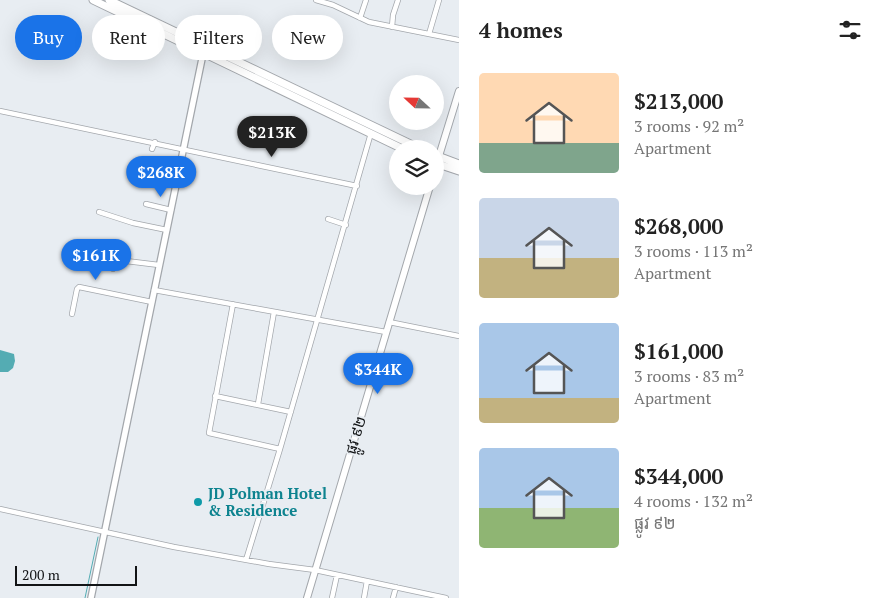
<!DOCTYPE html>
<html lang="en">
<head>
<meta charset="utf-8">
<style>
	:root { --surface:#fff; --page:#f2f2f2; --text:#222; --muted:#767676; --accent:#1a73e8 }
	body { margin:0; font-family:"PT Serif","Noto Sans Khmer",serif; background:var(--page); color:var(--text); height:100vh; display:flex; flex-direction:column; font-size:19px; white-space:nowrap }
	* { box-sizing:border-box; margin:0 }
	p { font-size:16px; color:var(--muted) }
	.icon { flex:none; width:28px; height:28px; fill:none; stroke:currentColor; stroke-width:2; stroke-linecap:round; stroke-linejoin:round }
	.map { position:relative; flex:1; overflow:hidden }
	.side { display:flex; flex-direction:column; background:var(--surface); width:425px }
	.side>* { flex:none }
	.guide { position:absolute; left:15px; top:15px; width:369px; height:45px; display:flex; gap:10px }
	.needle { width:32px; rotate:292deg }
	.fabs { position:absolute; left:389px; top:75px; display:grid; gap:10px }
	.fabs a { display:grid; place-items:center; width:55px; height:55px; border-radius:50%; background:var(--surface); box-shadow:0 5px 20px #0002; font-size:25px }
	.scale { position:absolute; left:15px; bottom:12px; width:122px; box-sizing:border-box; padding-left:5px; border:2px solid #121416; border-top:0; font-size:14px; line-height:18px; white-space:nowrap; color:#121416; -webkit-text-stroke:4px #e8edf2; paint-order:stroke }
	.price { position:absolute; translate:-50% -42px; padding:0 11px; border-radius:18px; background:var(--accent); color:#fff; font-size:16px; line-height:32px; filter:drop-shadow(0 1px 2px #0008) }
	.price::after { content:''; position:absolute; left:50%; top:30px; width:15px; height:11px; margin-left:-8px; background:inherit; clip-path:polygon(0 0,100% 0,50% 100%) }
	.price.current { background:#222; color:#fff }
	ul { padding:0; list-style:none }
	li { display:flex; align-items:center; gap:15px; height:125px; padding:0 20px }
	li span { display:grid; place-items:center; flex:none; width:140px; height:100px; border-radius:5px; color:#555 }
	li>.icon { margin-inline-start:auto }
	span .icon { width:60px; height:60px; fill:#fffc; stroke-width:1 }
	li b { font-size:21px }
	h2 { display:flex; justify-content:space-between; align-items:center; height:60px; padding:0 20px; font-size:21px }
	.chip { padding:0 18px; border-radius:22px; background:var(--surface); box-shadow:0 5px 20px #0002; font-size:18px; line-height:45px }
	.chip.current { background:var(--accent); color:#fff }
	main { display:flex; flex:1; min-height:0 }
	.map>svg:first-child { display:block }
	.water { fill:#54acb3 }
	.lines { fill:none; stroke-linecap:round; stroke-linejoin:round }
	.stream { stroke:#54acb3; stroke-width:1 }
	.minor-casing { stroke:#a3a7ac; stroke-width:6 }
	.tertiary-casing { stroke:#a3a7ac; stroke-width:8 }
	.secondary-casing { stroke:#a3a7ac; stroke-width:8 }
	.primary-casing { stroke:#a3a7ac; stroke-width:9 }
	.minor { stroke:#fff; stroke-width:4.5 }
	.tertiary { stroke:#fff; stroke-width:5.5 }
	.secondary { stroke:#fff; stroke-width:6 }
	.primary { stroke:#fff; stroke-width:7 }
	.culture-dot { fill:#0f9aa8; stroke:#e8edf2; stroke-width:2 }
	.labels { text-anchor:middle; dominant-baseline:central; stroke-width:4; stroke-linejoin:round; paint-order:stroke }
	.street-label { font-size:15px; fill:#121416; stroke:#e8edf2 }
	.culture-label { font-size:15px; font-weight:bold; fill:#0d838f; stroke:#e8edf2; text-anchor:start }
</style>
</head>
<body>
<main>
<div class="map">
<svg width="459" height="598" viewBox="0 0 459 598">
	<rect width="100%" height="100%" fill="#e8edf2"/>
	<path class="water" d="M0,350L14,354L15,361L13,368L8,372H0Z"/>
	<g class="lines">
		<path class="stream" d="M85,598L98,537"/>
		<defs>
			<path id="minor" d="M316,0L333,5L369,22L459,40
				M360,18L366,0
				M392,27L393,15L398,0
				M429,34L439,0
				M0,111L357,186
				M152,149L155,142
				M146,204L171,210
				M99,212L133,223L167,230
				M328,219L346,225
				M113,269L115,261L118,260L159,265
				M154,290L386,332
				M233,304L209,433L280,449
				M72,314L77,289L79,287L152,302
				M389,322L459,336
				M215,396L291,412
				M258,404L274,312
				M0,509L174,547L269,564L315,570L446,598
				M246,560L280,449L371,133
				M332,598L337,575
				M364,598L367,581
				M393,598L396,587"/>
			<path id="tertiary" d="M91,598L204,49"/>
			<path id="secondary" d="M439,156L459,91
				M307,598L430,186"/>
			<path id="primary" d="M93,0L403,149
				M109,0L421,149
				M435,155L459,164
				M435,163L459,171"/>
		</defs>
		<use href="#minor" class="minor-casing"/>
		<use href="#tertiary" class="tertiary-casing"/>
		<use href="#secondary" class="secondary-casing"/>
		<use href="#primary" class="primary-casing"/>
		<use href="#minor" class="minor"/>
		<use href="#tertiary" class="tertiary"/>
		<use href="#secondary" class="secondary"/>
		<use href="#primary" class="primary"/>
	</g>
	<circle class="culture-dot" cx="198" cy="502" r="5"/>
	<g class="labels">
		<g class="street-label">
			<text transform="translate(355 435) rotate(-73)">ផ្លូវ ៩២</text>
		</g>
		<g class="culture-label">
			<text x="208" y="493">JD Polman Hotel<tspan x="208" dy="17">&amp; Residence</tspan></text>
		</g>
	</g>
</svg>
<div class="fabs">
<a><svg class="needle" viewBox="-14 -14 28 28"><path d="M0-13l5 13h-10z" fill="#e53935"/><path d="M0 13l5-13h-10z" fill="#767676"/></svg></a>
<a><svg class="icon" aria-label="layers" viewBox="0 0 24 24"><path d="M12 4l9 5-9 5-9-5zM3 14l9 5 9-5"/></svg></a>
</div>
<div class="scale">200 m</div>
<b class="price current" style="left:272px;top:158px">$213K</b>
<b class="price" style="left:161px;top:198px">$268K</b>
<b class="price" style="left:96px;top:281px">$161K</b>
<b class="price" style="left:378px;top:395px">$344K</b>
<div class="guide">
<a class="chip current">Buy</a>
<a class="chip">Rent</a>
<a class="chip">Filters</a>
<a class="chip">New</a>
</div>
</div>
<section class="side">
<h2>4 homes<svg class="icon" aria-label="filters" viewBox="0 0 24 24"><path d="M4 7h16M4 17h16"/><circle cx="9" cy="7" r="2"/><circle cx="15" cy="17" r="2"/></svg></h2>
<ul>
<li><span style="background:linear-gradient(#ffd9b3 70%,#7fa58c 0)"><svg class="icon" aria-label="home" viewBox="0 0 24 24"><path d="M3 11l9-7 9 7M6 9v11h12V9"/></svg></span><div><b>$213,000</b><p>3 rooms · 92 m²</p><p>Apartment</p></div></li>
<li><span style="background:linear-gradient(#c9d6e8 60%,#c2b280 0)"><svg class="icon" aria-label="home" viewBox="0 0 24 24"><path d="M3 11l9-7 9 7M6 9v11h12V9"/></svg></span><div><b>$268,000</b><p>3 rooms · 113 m²</p><p>Apartment</p></div></li>
<li><span style="background:linear-gradient(#a9c7e8 75%,#c2b280 0)"><svg class="icon" aria-label="home" viewBox="0 0 24 24"><path d="M3 11l9-7 9 7M6 9v11h12V9"/></svg></span><div><b>$161,000</b><p>3 rooms · 83 m²</p><p>Apartment</p></div></li>
<li><span style="background:linear-gradient(#a9c7e8 60%,#8fb573 0)"><svg class="icon" aria-label="home" viewBox="0 0 24 24"><path d="M3 11l9-7 9 7M6 9v11h12V9"/></svg></span><div><b>$344,000</b><p>4 rooms · 132 m²</p><p>ផ្លូវ ៩២</p></div></li>
</ul>
</section>
</main>
</body>
</html>
